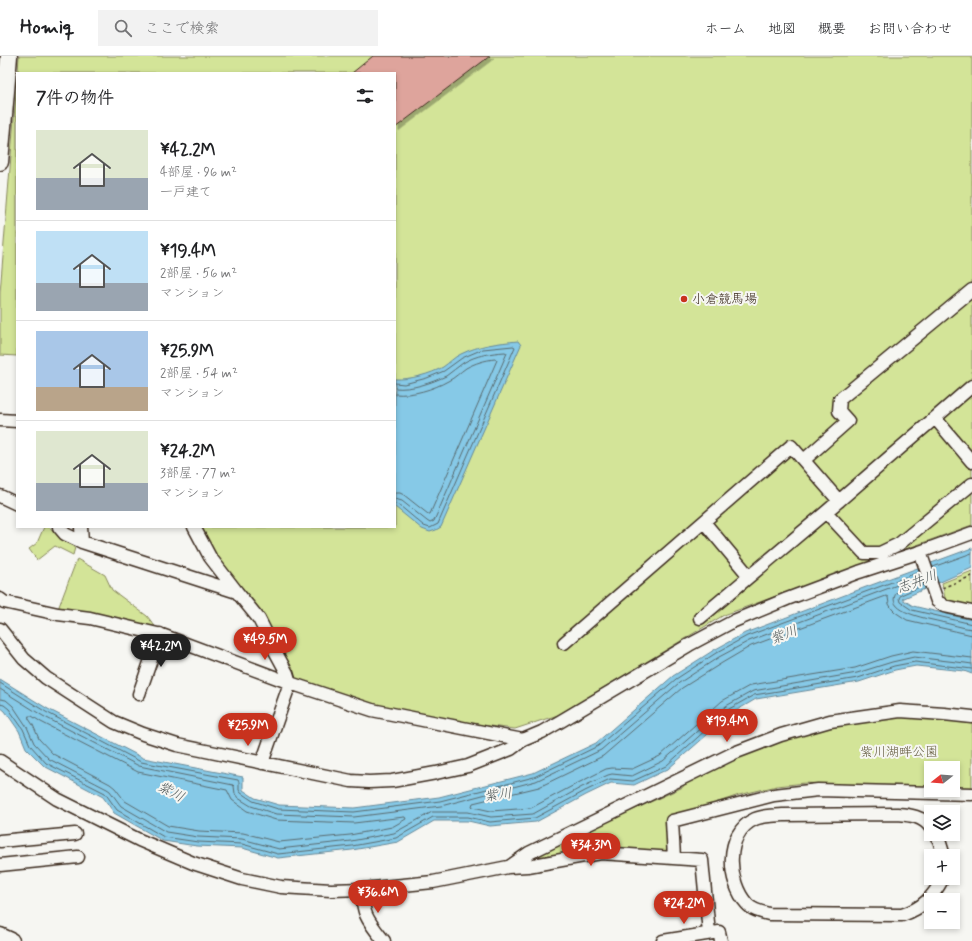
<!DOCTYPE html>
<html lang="ja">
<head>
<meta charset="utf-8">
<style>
	:root { --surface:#fff; --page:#f2f2f2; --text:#202124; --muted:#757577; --line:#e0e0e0; --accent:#c8321e }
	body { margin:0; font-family:Mynerve,"Klee One",sans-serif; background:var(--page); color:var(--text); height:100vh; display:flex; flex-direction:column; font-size:15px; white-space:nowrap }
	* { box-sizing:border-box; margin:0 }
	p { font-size:13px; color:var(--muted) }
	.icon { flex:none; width:22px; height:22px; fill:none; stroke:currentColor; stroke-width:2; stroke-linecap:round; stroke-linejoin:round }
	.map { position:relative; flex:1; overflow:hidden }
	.panel { position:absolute; left:16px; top:16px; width:380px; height:456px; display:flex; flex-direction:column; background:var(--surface); border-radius:0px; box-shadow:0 2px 6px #0003 }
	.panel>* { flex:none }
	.needle { width:26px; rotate:253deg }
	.controls { position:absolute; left:924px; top:705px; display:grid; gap:8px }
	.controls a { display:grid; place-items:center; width:36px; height:36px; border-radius:0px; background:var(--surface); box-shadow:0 2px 6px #0003; font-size:20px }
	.price { position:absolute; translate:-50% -34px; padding:0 9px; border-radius:14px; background:var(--accent); color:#fff; font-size:13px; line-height:26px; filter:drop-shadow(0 1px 2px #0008) }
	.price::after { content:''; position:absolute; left:50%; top:24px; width:12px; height:9px; margin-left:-6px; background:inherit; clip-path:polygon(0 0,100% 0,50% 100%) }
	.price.current { background:#222; color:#fff }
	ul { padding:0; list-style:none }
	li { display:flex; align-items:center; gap:12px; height:100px; padding:0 20px }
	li+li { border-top:1px solid var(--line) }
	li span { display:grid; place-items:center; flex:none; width:112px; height:80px; border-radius:0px; color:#555 }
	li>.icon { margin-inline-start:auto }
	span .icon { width:48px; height:48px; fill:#fffc; stroke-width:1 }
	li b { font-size:17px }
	h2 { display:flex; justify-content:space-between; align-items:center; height:48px; padding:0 20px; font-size:17px }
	header { display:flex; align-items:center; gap:24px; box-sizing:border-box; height:56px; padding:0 20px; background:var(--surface); border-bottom:1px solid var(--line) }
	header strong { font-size:19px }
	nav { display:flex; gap:22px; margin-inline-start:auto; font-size:14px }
	.search { width:280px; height:36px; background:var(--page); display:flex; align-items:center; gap:10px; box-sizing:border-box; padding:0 14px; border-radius:0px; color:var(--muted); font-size:15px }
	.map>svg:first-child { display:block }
	.green { fill:#d3e498; stroke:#87875b }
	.water { fill:#86c9e7; stroke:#688997 }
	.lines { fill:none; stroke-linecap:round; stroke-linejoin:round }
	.shore { stroke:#596a6e; stroke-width:1 }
	.building { fill:#dea49c; stroke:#3b2a1e; filter:url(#shadow) }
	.minor-casing { stroke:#3b2a1e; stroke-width:15 }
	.major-casing { stroke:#3b2a1e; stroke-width:19 }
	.path { stroke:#3b2a1e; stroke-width:1.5; stroke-dasharray:3 3; stroke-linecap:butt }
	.minor { stroke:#f6f6f2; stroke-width:12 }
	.major { stroke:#f6f6f2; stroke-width:16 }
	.poi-dot { fill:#c8321e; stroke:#f6f6f2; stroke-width:1.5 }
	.labels { text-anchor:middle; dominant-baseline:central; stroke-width:4; stroke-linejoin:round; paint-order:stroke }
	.poi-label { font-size:13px; fill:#3b2a1e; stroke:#f6f6f2; text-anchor:start }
	.park-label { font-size:13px; fill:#61583c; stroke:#f6f6f2 }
	.water-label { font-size:14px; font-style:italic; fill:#525a5a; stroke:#f6f6f2 }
</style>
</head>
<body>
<header>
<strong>Homiq</strong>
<div class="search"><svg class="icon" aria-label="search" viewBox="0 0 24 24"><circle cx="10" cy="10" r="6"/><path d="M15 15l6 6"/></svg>ここで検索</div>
<nav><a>ホーム</a><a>地図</a><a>概要</a><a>お問い合わせ</a></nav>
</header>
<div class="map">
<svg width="972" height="885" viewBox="0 0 972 885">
	<defs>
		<filter id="shadow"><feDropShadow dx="4" dy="2.5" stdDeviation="0" flood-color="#0004"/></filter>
	</defs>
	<rect width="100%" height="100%" fill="#f6f6f2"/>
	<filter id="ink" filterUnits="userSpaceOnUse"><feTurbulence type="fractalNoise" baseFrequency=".025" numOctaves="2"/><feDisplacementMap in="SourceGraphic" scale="8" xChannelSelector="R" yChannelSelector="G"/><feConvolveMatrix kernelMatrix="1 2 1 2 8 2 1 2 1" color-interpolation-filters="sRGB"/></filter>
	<g filter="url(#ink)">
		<path class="green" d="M19,0H972V469L724,559L558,659L515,673L464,667L371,648L294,622L218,505L198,471H395V17H18Z
			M17,25V300L0,299V237Z
			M44,471H49L61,481L76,488L73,499L55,490L37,504L29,493L37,487Z
			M77,503L105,519L112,534L147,560L158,574L58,553Z
			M972,515V553L946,547L942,527Z
			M902,659L972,664V735L953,734V712H931V733L805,727L777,730L739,739L669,763V797L526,806L525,804L683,731L685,726L738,699L805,677L850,665Z"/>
		<path class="water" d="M518,285L521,289L441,471L436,474L430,476L422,473L395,451V323C409,324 431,318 443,311C449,307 454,301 461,298C479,289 498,287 518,285Z
			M972,492V512L902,543L913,550L972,564V618L964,615L916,610L895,614L859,626L756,643L732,657L668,713L634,729L611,727L586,739L536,766L490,770L468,765H434L398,786L352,794L278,802L242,792L197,790L163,785L114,757L103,741L44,710L26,692L19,675L5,655L0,651V623L48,653L143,702L243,721V734L255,742L279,749L354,752L439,741L533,717L596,687L673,620L714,594L745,577L866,531Z"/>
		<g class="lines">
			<path class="shore" d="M395,327L404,328L427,322L444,315L462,302L483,293L513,290L515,291L438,468L430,472L424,470L399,449L395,448
				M395,332C411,334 431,327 446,320C452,316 457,311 463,307C476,299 491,297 505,296L507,297L434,465L430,467L427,465L402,445L395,443
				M395,338C412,340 434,333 448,325C455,322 460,316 466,312C475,307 485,304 495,303L497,304L430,458H428L404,439L400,437H395
				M933,511L972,497
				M922,524L897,536C882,556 930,563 941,566C951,568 962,572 972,573
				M924,529L901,539L899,542L900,546L912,554L972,568
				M972,579L907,564L895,556L892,553L889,548L888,541L886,540L751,590L722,607L682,632L603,700L539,731L473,747L472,750L473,751L491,755L531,752L580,726L606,713L612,712L632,713L660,700L722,645L751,629L855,612L891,600L913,595L972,602
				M0,627L46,656L141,706L238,724L239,726V734L241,737L253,745L278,753L354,756L440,745L534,721L598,690L676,623L716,597L747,580L919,516
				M0,633L43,660L139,710L233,729L234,730L235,738L238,742L251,750L276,758L354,761L441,750L536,725L601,694L679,627L719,601L749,585L921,520
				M0,643L6,644L13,650L27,671L34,687L49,703L107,733L110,735L121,750L166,776L198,781L242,783L279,793L351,785L394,777L432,756H468L491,761L533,758L582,731L608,719L612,718L632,720L663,705L726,650L753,635L857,617L892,606L914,601L965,607L972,608
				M0,648L4,649L9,653L23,673L30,689L46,707L105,737L117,754L164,781L198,786L242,788L278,798L352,790L396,782L433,761H468L490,766L535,762L585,735L610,723L633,725L666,710L729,653L754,639L858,622L894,610L915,606L964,612L972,613
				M29,660H32L41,666L138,716L227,734L232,744L247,755L276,764L354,767L404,761H405L406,763L392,771L350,779L279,786L243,777L199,775L168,770L125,745L115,732L110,728L53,698L39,683L33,669L29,663Z"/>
		</g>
		<path class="building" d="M373,0H490L395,72V17H352Z"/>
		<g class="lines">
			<defs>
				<path id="minor" d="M935,362L972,406
					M0,364L17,365
					M804,404L848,365L839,355L840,343L972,234
					M0,440L17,448
					M826,456L864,497H880L899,488L972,428
					M704,466L749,520
					M59,471L65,478L82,486L237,536
					M81,471L82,486
					M194,471L210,501L237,536L259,563L275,595L287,617L290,627L262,707
					M920,496L937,545L944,550L972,556
					M0,543L4,546L58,558L90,562L162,579L293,628L372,654L523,684
					M700,562L826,456L972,330
					M0,573L24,603L46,622L114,666L143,678L177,689L351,725L369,726L392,725L436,717L468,710L511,693L523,684L542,676L561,665L689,589L734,565L787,543L859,516L920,496L972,477
					M564,587L791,390L839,445
					M139,638L160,578
					M0,705L57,743L139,784L193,807L242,823L281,831L331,834L363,833L433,826L508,811L528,810L601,797L702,804L709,877
					M931,772C923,760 910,759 897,758L783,759C774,760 764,759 755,763C724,777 727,826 747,848C752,854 761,856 769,858L902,859C923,852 933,841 943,822
					M935,778L939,784L944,800
					M0,785L75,778
					M674,802L672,765L774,739L818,734L972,738
					M0,809L78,801
					M509,811L529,797L734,697L781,679L830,665L900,655L944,658L972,661
					M363,833C361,858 369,866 384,885
					M663,885L719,876L721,885"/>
				<path id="major" d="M0,106L9,0
					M0,880L11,885"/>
			</defs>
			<use href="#minor" class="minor-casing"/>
			<use href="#major" class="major-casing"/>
			<path class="path" d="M942,532L972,520"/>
			<use href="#minor" class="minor"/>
			<use href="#major" class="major"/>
		</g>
	</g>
	<circle class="poi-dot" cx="684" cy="243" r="4"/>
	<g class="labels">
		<g class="poi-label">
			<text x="692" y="243">小倉競馬場</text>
		</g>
		<g class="park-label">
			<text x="899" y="696">紫川湖畔公園</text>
		</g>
		<g class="water-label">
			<text transform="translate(917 526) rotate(-20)">志井川</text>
			<text transform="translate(784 579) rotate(-22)">紫川</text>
			<text transform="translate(171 736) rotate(28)">紫川</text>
			<text transform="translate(498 739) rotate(-7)">紫川</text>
		</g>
	</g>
</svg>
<div class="controls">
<a><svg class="needle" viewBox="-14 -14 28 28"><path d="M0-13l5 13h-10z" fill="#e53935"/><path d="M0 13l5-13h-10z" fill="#757577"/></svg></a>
<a><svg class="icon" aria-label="layers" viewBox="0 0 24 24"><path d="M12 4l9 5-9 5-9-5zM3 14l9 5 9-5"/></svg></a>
<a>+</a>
<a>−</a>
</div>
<b class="price" style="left:265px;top:605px">¥49.5M</b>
<b class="price current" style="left:161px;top:612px">¥42.2M</b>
<b class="price" style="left:727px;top:687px">¥19.4M</b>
<b class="price" style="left:248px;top:691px">¥25.9M</b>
<b class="price" style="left:591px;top:811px">¥34.3M</b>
<b class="price" style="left:378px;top:858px">¥36.6M</b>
<b class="price" style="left:684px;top:869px">¥24.2M</b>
<section class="panel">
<h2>7件の物件<svg class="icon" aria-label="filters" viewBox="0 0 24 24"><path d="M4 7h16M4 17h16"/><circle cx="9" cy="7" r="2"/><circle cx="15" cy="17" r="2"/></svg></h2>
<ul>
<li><span style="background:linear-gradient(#dfe7d0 60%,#9aa5b1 0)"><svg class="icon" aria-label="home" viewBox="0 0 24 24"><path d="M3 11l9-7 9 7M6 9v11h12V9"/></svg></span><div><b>¥42.2M</b><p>4部屋 · 96 m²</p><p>一戸建て</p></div></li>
<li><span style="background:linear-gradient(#bfe0f5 65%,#9aa5b1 0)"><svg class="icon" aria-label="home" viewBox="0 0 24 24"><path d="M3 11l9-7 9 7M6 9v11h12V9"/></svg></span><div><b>¥19.4M</b><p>2部屋 · 56 m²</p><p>マンション</p></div></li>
<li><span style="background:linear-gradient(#a9c7e8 70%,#b9a48a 0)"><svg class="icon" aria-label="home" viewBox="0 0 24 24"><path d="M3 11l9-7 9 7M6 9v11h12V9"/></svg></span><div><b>¥25.9M</b><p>2部屋 · 54 m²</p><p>マンション</p></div></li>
<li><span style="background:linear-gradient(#dfe7d0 65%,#9aa5b1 0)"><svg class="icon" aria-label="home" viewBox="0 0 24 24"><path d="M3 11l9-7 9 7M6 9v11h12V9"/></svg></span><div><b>¥24.2M</b><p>3部屋 · 77 m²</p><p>マンション</p></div></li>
</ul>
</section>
</div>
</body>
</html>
